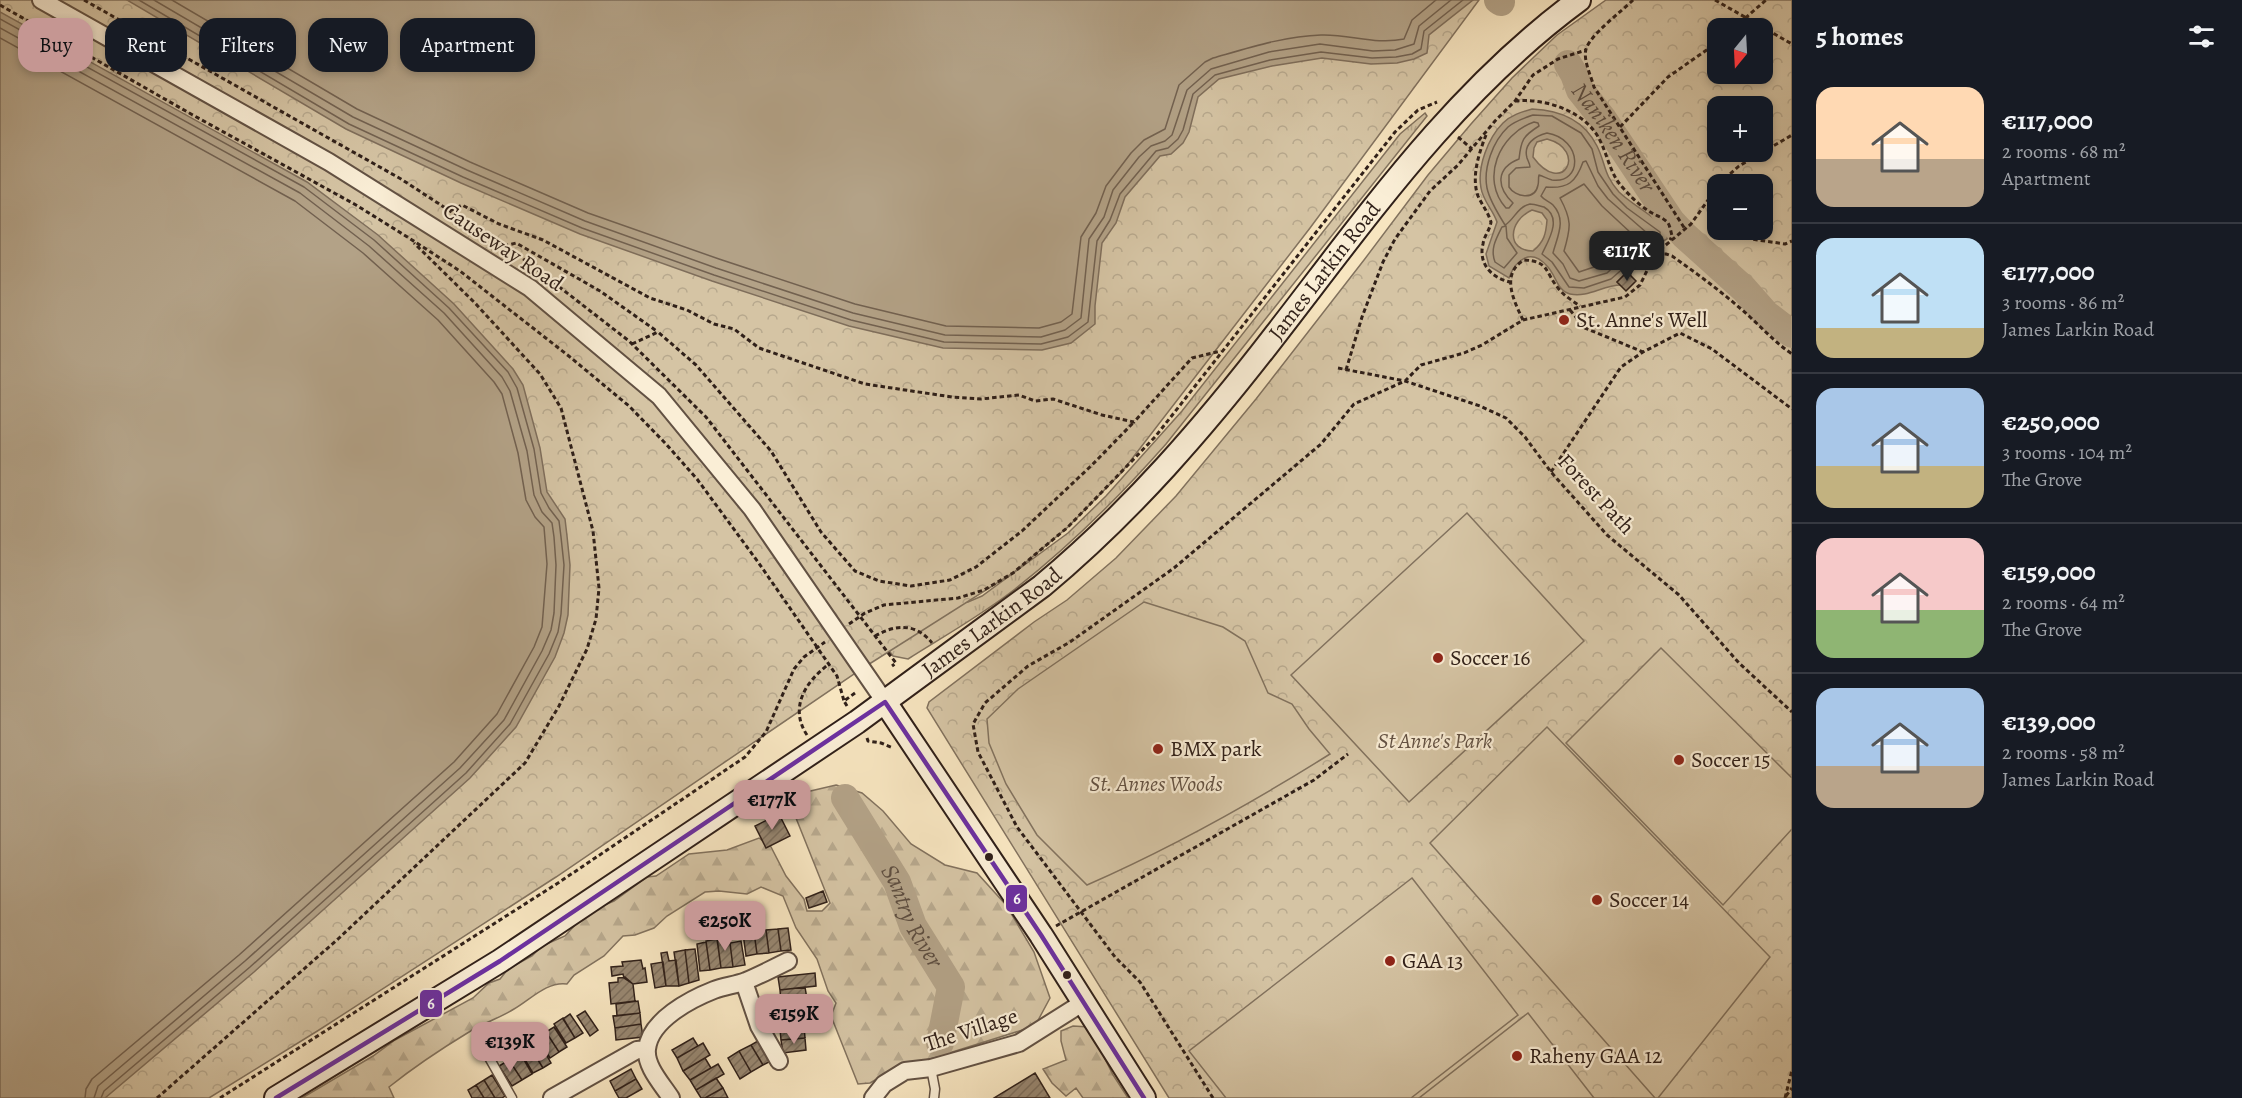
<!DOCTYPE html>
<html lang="en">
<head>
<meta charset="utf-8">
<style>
	:root { --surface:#171b24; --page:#20242c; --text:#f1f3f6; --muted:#9ea1a6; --line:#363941; --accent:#c59692 }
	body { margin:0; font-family:Alegreya,serif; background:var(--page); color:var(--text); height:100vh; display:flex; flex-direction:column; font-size:22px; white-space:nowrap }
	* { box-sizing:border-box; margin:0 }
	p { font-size:20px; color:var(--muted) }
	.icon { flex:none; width:33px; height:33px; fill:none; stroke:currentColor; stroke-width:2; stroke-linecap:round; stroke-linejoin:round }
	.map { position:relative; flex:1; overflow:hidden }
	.drawer { display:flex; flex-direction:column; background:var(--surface); width:450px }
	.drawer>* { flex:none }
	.hud { position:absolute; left:18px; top:18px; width:570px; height:54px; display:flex; gap:12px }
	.needle { width:39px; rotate:198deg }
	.tools { position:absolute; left:1707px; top:18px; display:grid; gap:12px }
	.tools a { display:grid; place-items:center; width:66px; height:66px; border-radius:12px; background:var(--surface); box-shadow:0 3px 9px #0003; font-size:30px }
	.price { position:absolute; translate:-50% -51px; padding:0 14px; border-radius:12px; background:var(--accent); color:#111; font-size:20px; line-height:39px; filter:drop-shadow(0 2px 3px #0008) }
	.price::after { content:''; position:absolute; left:50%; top:36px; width:18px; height:14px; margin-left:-9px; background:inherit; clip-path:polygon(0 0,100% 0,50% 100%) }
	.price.active { background:#222; color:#fff }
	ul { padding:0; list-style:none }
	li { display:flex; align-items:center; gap:18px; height:150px; padding:0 24px }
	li+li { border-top:2px solid var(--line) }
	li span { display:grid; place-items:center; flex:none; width:168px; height:120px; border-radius:18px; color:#555 }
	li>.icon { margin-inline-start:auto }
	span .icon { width:72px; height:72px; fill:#fffc; stroke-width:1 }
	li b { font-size:26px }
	h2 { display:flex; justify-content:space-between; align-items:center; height:72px; padding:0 24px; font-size:26px }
	.pill { padding:0 21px; border-radius:18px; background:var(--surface); box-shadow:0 3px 9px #0003; font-size:21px; line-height:54px }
	.pill.active { background:var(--accent); color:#111 }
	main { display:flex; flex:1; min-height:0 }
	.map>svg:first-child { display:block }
	.grass { fill:url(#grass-tufts); stroke:#82725e; stroke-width:1.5 }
	.forest { fill:url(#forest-firs); stroke:#82725e; stroke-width:1.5 }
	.park { fill:url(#park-crowns); stroke:#82725e; stroke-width:1.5; fill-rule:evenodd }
	.pitch { fill:#d5c4a4; stroke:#82725e; stroke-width:1.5 }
	.water { fill:#b3a287; stroke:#7f6e5b; stroke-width:1.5; fill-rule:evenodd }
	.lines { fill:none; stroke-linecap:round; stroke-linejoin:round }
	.shore { stroke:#726150; stroke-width:1.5 }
	.river { stroke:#b3a287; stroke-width:28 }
	.building { fill:url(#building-hatch); stroke:#302019; stroke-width:1.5 }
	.service-casing { stroke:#625143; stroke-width:11 }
	.minor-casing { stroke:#625143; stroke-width:20 }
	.secondary-casing { stroke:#302019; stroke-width:26 }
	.path { stroke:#302019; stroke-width:3; stroke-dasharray:4.5 3; stroke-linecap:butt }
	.service { stroke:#faeed6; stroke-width:8 }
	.minor { stroke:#faeed6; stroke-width:16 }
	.secondary { stroke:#faeed6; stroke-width:22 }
	.bus-1-casing { stroke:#faeed6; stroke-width:9 }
	.bus-1 { stroke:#6c30a1; stroke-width:4.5 }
	.poi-dot { fill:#8f2418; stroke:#faeed6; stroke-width:2 }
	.bus-dot { fill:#302019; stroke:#faeed6; stroke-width:2 }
	.labels { text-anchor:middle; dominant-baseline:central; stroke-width:4.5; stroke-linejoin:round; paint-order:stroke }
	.street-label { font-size:22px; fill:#302019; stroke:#faeed6 }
	.poi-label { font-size:22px; fill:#302019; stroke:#faeed6; text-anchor:start }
	.park-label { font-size:22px; font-style:italic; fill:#625143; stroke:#faeed6 }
	.water-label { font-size:24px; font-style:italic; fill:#5e4e40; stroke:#faeed6 }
	.line-badge { stroke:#faeed6; stroke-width:2 }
	.badge-label { font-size:16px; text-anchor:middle; font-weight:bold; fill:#fff }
</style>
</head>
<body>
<main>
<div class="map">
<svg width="1792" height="1098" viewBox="0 0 1792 1098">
	<defs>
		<pattern id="grass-tufts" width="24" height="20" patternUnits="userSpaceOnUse" patternTransform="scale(1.5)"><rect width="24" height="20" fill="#d5c4a4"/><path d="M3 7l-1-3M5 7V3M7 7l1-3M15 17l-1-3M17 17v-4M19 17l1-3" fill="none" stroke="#b7a88d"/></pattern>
		<pattern id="forest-firs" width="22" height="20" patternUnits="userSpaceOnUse" patternTransform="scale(1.5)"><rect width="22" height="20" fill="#d5c4a4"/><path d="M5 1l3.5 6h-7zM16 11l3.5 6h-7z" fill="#b7a88d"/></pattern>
		<pattern id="park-crowns" width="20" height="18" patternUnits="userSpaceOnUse" patternTransform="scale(1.5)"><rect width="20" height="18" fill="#d5c4a4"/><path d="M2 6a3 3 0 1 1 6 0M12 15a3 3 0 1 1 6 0" fill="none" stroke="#b7a88d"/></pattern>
		<pattern id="building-hatch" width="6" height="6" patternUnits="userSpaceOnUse" patternTransform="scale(1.5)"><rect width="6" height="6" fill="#978670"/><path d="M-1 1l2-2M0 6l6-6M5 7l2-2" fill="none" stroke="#7c6d5b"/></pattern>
	</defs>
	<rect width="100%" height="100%" fill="#f7e5c0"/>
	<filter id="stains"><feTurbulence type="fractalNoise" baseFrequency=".00333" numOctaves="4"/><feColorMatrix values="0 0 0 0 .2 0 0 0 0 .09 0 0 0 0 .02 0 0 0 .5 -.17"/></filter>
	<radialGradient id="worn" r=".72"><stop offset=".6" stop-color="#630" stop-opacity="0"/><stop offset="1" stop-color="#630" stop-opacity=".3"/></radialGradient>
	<path class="grass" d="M1425,113L1427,116L1166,444C1120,496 1070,546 1015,589C982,615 944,636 908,659L893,656L867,621L968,602L982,596L1068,533L1106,496L1182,411L1400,134Z"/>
	<path class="forest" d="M836,785L862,793L883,811L911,844L945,865L977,873L1006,905L1034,952L1050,998L1035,1026L889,1072L870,1083L858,1084L831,1016L836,1003L828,991L817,959L796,928L783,896L761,887L747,894L719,891L705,892L667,916L654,928L635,935L623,936L604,956L574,975L567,984C547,981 530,1000 514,1009C500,1018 483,1023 469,1032C441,1049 414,1067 389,1087L394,1098H302L373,1056L395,1040L473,998L489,983L500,979L508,969L532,956L542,946L565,936L577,923L602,906L614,901L647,877L656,876L689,854L727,850L759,838L771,847L786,876L804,899L807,911H822L830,903L792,808L802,793Z
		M1073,1026L1089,1027L1113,1075L1128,1098H1083L1076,1088L1066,1096L1052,1083L1043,1069L1066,1060L1061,1041V1031Z"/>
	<path class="park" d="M0,0H1479L1310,228L1121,473L1068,527L1013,573L863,668L556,877L319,1030L209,1098H0Z
		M1606,0H1792V1098H1169L927,708L929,702L1034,622L1067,600L1116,558L1176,496L1256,399L1364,260L1428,175L1471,124L1512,78L1557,35ZM1718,28H1762V74H1718ZM1718,106H1762V152H1718ZM1718,184H1762V230H1718Z"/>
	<path class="pitch" d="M1467,513L1584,641L1409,802L1291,675Z
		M1144,602L1223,627L1245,641L1268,693L1292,704L1309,729L1330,754C1252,803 1171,848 1087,885L1037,835L1006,784L989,743L987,719L1018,689Z
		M1661,648L1792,778V829L1723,905L1566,743Z
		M1547,727L1770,957L1658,1098H1655L1430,843Z
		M1412,878L1518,1015L1411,1098H1226L1189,1051Z
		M1528,1013L1594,1098H1419Z"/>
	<path class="water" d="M127,0H1473L1429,35L1427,53L1414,59L1397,63L1371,64L1322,58L1272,66L1219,79L1198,97L1189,132L1183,143L1171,154L1160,156L1125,197L1116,223L1102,243L1095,306V324L1071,343L1042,350L943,348L849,326L712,281L580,234L461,183L346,129Z
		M0,12L307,182L378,235L454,304L513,369L523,385L540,448L547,492L565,519L567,536L570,565L568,615L564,633L555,657L516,727L470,778L254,972L105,1098H0Z
		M1532,109C1559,110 1584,120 1597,146C1606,164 1603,174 1619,192C1633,206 1660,218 1668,234L1667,239C1651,248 1633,256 1631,275L1627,272L1617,282L1621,285C1603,285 1588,298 1570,294C1557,291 1556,275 1547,266C1531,248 1516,259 1509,278L1489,266L1486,254L1497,222C1493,210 1483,201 1481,188C1477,167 1488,138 1503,123C1511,115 1522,112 1532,109ZM1547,139C1588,150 1563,198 1533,157L1534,148L1537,142ZM1532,210L1542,213L1547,220C1546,234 1544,242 1533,251C1506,251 1508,221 1532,210Z"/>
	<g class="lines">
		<path class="shore" d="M139,0L349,124L463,177L582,228L714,275L851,320L944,342L1041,344L1068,337L1088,322L1097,241L1110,220L1120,194L1156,151L1168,148L1178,139L1183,130L1193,94L1215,75L1270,60L1321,52L1372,58L1396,57L1412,54L1421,49L1424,31L1463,0
			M154,0L353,117L467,170L585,221L716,268L853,313L945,335L1041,337L1065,330L1081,318L1089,239L1104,217L1113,190L1139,157L1151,146L1165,141L1172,135L1187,90L1211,69L1269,52L1320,44L1373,51L1395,50L1414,44L1419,26L1451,0
			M172,0L357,109L470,162L588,213L719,259L855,304L946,326L1039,328L1061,322L1072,314L1081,237L1096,213L1106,186L1131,153L1144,140L1165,129L1179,85L1205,62L1213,58C1248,48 1285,36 1321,35C1350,34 1375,45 1404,39L1412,20L1436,0
			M0,19L304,187L374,240L449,308L508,372L517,388L534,449L541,493L549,508L559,521L561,537L564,565L561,614L558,632L549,654L510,724L466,773L250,967L104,1091L101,1098
			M0,28L300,193L369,246L444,313L502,377L510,391L527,451L534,495L542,512L552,523L554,537L556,565L554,613L551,630L542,651L504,720L460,768L245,961L98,1086L94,1098
			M0,38L295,201L363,253L438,320L494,382L502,394L518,453L526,500L535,517L544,527L547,564L542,627L534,647L497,714L454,762L239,955L92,1079L86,1089L85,1098
			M1533,115L1552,116L1581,133L1592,149L1598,172L1613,194L1627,208L1660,232V236L1635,253L1626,266L1611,279L1584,288L1569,287L1552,262L1542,254C1548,241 1563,218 1544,207C1540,206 1534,204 1530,204C1517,207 1514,220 1505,225C1500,217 1489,198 1487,188C1483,168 1493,141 1508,127C1515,121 1524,118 1533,115Z
			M1534,122L1538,123L1539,126C1523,136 1521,140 1519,159C1496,168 1496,187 1513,203L1509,208H1506C1480,179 1499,134 1534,122Z
			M1547,133C1583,139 1583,184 1552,180C1547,179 1543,176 1539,175C1538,178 1539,182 1538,185C1535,201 1515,197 1509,187V175L1516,168L1530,167C1530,164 1528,161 1527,158C1523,144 1535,136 1547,133Z
			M1586,161L1598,186L1608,199L1647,233L1630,247L1620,261L1607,273L1579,281L1570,278L1563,264L1553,253C1557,237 1567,220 1553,205C1549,201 1544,200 1541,196L1546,187C1568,189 1576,182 1583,162Z
			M1584,184L1602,206L1631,233L1603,264L1579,272L1564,251C1571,227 1572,220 1560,198Z
			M1506,226L1507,238L1517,253L1504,268L1495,262C1490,249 1496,239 1502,227Z"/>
		<g class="river">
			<path d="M1498,0L1501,2"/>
			<path id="s1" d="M1568,64L1574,74L1580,90L1603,119L1671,221L1684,235L1744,289L1766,314L1792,334"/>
			<path id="s2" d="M845,798L897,882L913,926L951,987L940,1043"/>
		</g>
	</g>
	<path class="building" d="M1627,272L1636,281L1626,291L1617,282Z
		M779,814L790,836L766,848L755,826Z
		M823,891L827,902L809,908L806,898Z
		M762,911L764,927L753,928L751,913Z
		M788,928L791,950L781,951L778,929Z
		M778,929L781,951L769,953L766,930Z
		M766,930L769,953L757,954L754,932Z
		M754,932L757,954L746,956L743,933Z
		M729,935L733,967L721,968L717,937Z
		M717,939L721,968L710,970L706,941Z
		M741,941L745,965L733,967L730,943Z
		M706,942L710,970L700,971L697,944Z
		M695,949L699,980L689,983L685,950Z
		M685,950L689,983L679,986L674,952Z
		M667,952L669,961L676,960L679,986H666L661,953Z
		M641,960L643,969L645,968L647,982L633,984L624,978L623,974L612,976L611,967L623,966L622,962Z
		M663,962L666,986L655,988L651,964Z
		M815,973L816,986L780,990L778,977Z
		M625,977L633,984L635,1001L611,1004L609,983L618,982V978Z
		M805,987L807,999L781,1002L780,990Z
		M638,1001L640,1013L617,1016L616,1004Z
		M805,1004L807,1015L782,1018L780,1006Z
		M585,1011L598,1030L590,1036L577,1016Z
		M640,1013L641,1024L615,1028L613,1016Z
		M570,1014L583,1033L575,1038L563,1019Z
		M807,1015L808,1026L783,1028L782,1018Z
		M563,1018L575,1038L566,1043L554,1024Z
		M641,1024L643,1037L616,1040L615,1028Z
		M804,1026L805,1038L781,1040L780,1029Z
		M554,1027L567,1047L559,1052L546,1032Z
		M546,1032L559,1052L550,1058L537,1037Z
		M693,1038L698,1046L677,1058L672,1050Z
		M763,1038L775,1059L763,1065L751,1045Z
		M805,1038L806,1050L783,1053L781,1040Z
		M539,1042L551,1063L543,1068L530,1047Z
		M703,1043L710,1055L683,1071L677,1058Z
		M751,1045L763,1065L751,1072L739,1051Z
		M530,1047L543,1068L533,1073L521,1053Z
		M739,1051L751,1072L740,1079L728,1058Z
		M520,1053L532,1074L522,1080L509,1060Z
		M705,1058L711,1068L690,1080L683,1071Z
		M509,1060L522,1080L512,1086L499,1066Z
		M718,1064L724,1074L696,1090L690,1080Z
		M631,1069L636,1079L615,1091L610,1081Z
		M1035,1073L1050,1098H994Z
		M492,1075L505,1096L502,1098H495L484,1080Z
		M716,1078L723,1088L705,1098H701L696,1090Z
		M636,1079L642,1089L626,1098H619L615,1091Z
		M484,1080L495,1098H484L476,1085Z
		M476,1085L484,1098H472L468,1090Z
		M723,1088L728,1098H705Z"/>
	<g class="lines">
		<defs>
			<path id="service" d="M482,1045L512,1098
				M931,1068L935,1089L934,1098"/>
			<path id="minor" d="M41,0L329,162L530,288L659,396L752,509L885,702
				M744,982L759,1026L779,1061
				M552,1098L637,1050L647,1049
				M671,1098C662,1084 645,1066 647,1049C650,1020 691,999 714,990C724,986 736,985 746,981C760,975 774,968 788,961
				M873,1098L884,1084L905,1071L931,1068L1019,1043L1084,1002"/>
			<g id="secondary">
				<path d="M885,702L1041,935L1144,1098"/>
				<path id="s3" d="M276,1098L500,961L657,856L857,722L1042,586C1131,512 1206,425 1276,334C1369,214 1455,91 1579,0"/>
			</g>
		</defs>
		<use href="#service" class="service-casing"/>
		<use href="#minor" class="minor-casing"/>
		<use href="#secondary" class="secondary-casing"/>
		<path class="path" d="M84,0L401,179L522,258L629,341L706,417L896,663L892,666
			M1633,0C1621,12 1591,34 1586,49C1583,60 1591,76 1594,87L1685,229
			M1715,0L1792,44
			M0,5L191,114L356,205L409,238L460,271L570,357L629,406L666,444L697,479L758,562L837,676L844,701
			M1734,28L1766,0
			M1515,101C1544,98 1581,110 1597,135C1608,153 1609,174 1624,189C1632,198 1641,207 1652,213C1657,216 1664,218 1668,223C1670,226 1671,232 1672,236L1670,240
			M1620,127L1668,77L1718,42
			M1486,135C1479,153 1471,177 1478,196C1482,205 1488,212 1491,222C1490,230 1484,236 1483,244C1478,264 1492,278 1510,282
			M1458,137L1472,149
			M1719,184L1739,166L1792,135
			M450,211L462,205L499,224L543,240L650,298L687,310L714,324L734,329L759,348L865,384L952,397L981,399L1019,395L1035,401L1053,399L1102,415L1134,422L1192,358L1221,351
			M1742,230L1751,239L1785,244L1792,241
			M504,246L516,243L600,291L658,332
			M1657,254H1666L1672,256C1699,275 1726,295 1750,317C1764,330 1776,343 1792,354
			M1570,310L1585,328L1643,352
			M1523,320C1514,301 1500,274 1524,260C1549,261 1545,272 1558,288C1564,296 1573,301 1580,306
			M632,344L658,332L696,365L771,451L821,532L855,571L879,581L911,586L950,580L976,567L1022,531L1092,465L1134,422
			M1338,368L1405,381L1480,406L1506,418L1525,437L1551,472L1607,535L1679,595L1739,663L1792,712
			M1346,370L1362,317L1383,262L1395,239L1430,191L1458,165L1495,121L1515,101L1533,75L1558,59L1586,50
			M1551,472L1621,367L1643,352L1680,333L1712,349L1792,409
			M849,624L865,613L884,605L958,598L984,590L1013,573L1068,527L1155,437L1395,132L1418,110L1437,102
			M875,636C896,624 916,623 932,643
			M847,706L844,701L855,693
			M807,735C789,708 805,682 829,664
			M867,738L868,741L881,743L893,748
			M1056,926L1314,780L1348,754
			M1786,1096L1792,1088
			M157,1098L338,939L525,763L559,706L587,649L596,619L599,588L593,531L561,408L540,374L475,303L414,243
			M220,1098L558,883L745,757L766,732L794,669L804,657L825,642
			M1213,1098L1140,982L1115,957L1017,827L978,752L973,724L985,703L1028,666L1070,642L1174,568L1321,444L1354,404L1405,381L1421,365L1464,353L1482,345L1523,320L1625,297L1640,285L1655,254L1691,224L1718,186
			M1785,1098L1792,1070"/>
		<use href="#service" class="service"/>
		<use href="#minor" class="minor"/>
		<use href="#secondary" class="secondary"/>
		<defs>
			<path id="bus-1" d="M885,702L1041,935L1144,1098
				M276,1098L500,961L885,702"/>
		</defs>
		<use href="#bus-1" class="bus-1-casing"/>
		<use href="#bus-1" class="bus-1"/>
	</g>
	<g class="poi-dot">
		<circle cx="1564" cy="320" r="6"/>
		<circle cx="1438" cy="658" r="6"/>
		<circle cx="1158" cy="749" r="6"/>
		<circle cx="1679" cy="760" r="6"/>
		<circle cx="1597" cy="900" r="6"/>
		<circle cx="1390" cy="961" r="6"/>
		<circle cx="1517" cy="1056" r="6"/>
	</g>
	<g class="bus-dot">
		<circle cx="989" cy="857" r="5"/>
		<circle cx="1067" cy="975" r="5"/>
	</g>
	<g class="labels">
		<g class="street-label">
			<text transform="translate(503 247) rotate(34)">Causeway Road</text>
			<text stroke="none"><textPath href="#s3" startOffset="1346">James Larkin Road</textPath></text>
			<text transform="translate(1596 494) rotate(47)">Forest Path</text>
			<text stroke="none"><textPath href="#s3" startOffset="860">James Larkin Road</textPath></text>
			<text transform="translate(971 1030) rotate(-18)">The Village</text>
		</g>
		<g class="poi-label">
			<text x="1576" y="320">St. Anne's Well</text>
			<text x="1450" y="658">Soccer 16</text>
			<text x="1170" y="749">BMX park</text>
			<text x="1691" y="760">Soccer 15</text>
			<text x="1609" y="900">Soccer 14</text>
			<text x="1402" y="961">GAA 13</text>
			<text x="1529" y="1056">Raheny GAA 12</text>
		</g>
		<g class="park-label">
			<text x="1435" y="741">St Anne's Park</text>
			<text x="1156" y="784">St. Annes Woods</text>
		</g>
		<g class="water-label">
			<text stroke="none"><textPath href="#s1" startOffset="87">Naniken River</textPath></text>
			<text stroke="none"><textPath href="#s2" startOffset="136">Santry River</textPath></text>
		</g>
	</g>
	<g class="line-badge">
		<rect x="1005" y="884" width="23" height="29" rx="6" fill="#6c30a1"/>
		<rect x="419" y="989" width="24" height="29" rx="6" fill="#6c30a1"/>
	</g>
	<g class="badge-label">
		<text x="1017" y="904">6</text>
		<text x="431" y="1009">6</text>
	</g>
	<rect width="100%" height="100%" filter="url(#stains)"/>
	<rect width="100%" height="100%" fill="url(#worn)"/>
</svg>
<div class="tools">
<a><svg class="needle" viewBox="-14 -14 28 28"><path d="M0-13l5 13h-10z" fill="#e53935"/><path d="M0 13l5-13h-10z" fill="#9ea1a6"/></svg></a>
<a>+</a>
<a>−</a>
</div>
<b class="price active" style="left:1627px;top:282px">€117K</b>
<b class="price" style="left:772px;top:831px">€177K</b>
<b class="price" style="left:725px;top:952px">€250K</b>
<b class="price" style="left:794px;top:1045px">€159K</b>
<b class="price" style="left:510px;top:1073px">€139K</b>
<div class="hud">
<a class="pill active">Buy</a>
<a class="pill">Rent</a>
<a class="pill">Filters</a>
<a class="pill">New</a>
<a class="pill">Apartment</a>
</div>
</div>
<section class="drawer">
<h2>5 homes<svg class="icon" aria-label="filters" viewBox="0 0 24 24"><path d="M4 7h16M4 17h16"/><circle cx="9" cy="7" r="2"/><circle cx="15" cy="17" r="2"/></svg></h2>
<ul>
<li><span style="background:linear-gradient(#ffd9b3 60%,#b9a48a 0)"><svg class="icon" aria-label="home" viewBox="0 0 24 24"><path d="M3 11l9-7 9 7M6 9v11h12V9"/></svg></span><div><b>€117,000</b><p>2 rooms · 68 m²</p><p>Apartment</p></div></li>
<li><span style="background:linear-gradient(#bfe0f5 75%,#c2b280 0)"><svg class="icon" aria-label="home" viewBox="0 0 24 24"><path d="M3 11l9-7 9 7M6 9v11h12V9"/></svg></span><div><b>€177,000</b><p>3 rooms · 86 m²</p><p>James Larkin Road</p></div></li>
<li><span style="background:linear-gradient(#a9c7e8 65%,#c2b280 0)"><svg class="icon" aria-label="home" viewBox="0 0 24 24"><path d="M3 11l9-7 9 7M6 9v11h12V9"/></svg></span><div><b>€250,000</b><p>3 rooms · 104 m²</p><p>The Grove</p></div></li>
<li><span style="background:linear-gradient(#f6c9c9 60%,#8fb573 0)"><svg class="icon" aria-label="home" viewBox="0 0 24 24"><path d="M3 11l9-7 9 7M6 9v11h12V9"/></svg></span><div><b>€159,000</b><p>2 rooms · 64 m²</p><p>The Grove</p></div></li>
<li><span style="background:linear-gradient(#a9c7e8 65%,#b9a48a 0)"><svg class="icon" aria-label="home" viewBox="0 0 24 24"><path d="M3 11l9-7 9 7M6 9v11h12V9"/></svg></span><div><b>€139,000</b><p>2 rooms · 58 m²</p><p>James Larkin Road</p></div></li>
</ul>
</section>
</main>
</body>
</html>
